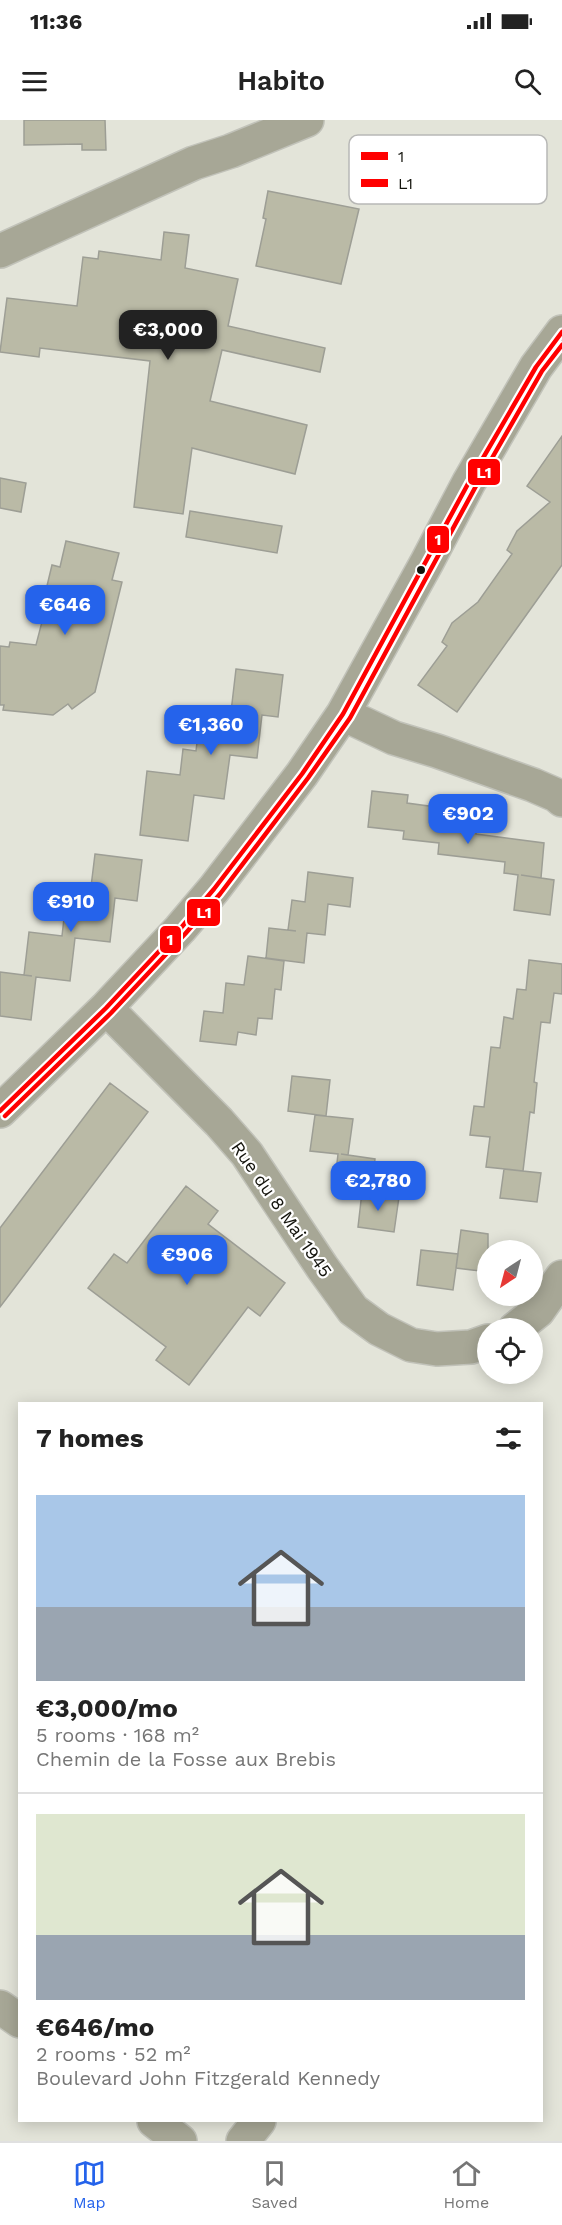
<!DOCTYPE html>
<html lang="en">
<head>
<meta charset="utf-8">
<style>
	:root { --surface:#fff; --page:#f2f2f2; --text:#222; --muted:#767676; --line:#e0e0e0; --accent:#2563eb }
	body { margin:0; font-family:"Work Sans",sans-serif; background:var(--page); color:var(--text); height:100vh; display:flex; flex-direction:column; font-size:22px; white-space:nowrap }
	* { box-sizing:border-box; margin:0 }
	p { font-size:20px; color:var(--muted) }
	.icon { flex:none; width:33px; height:33px; fill:none; stroke:currentColor; stroke-width:2; stroke-linecap:round; stroke-linejoin:round }
	.map { position:relative; flex:1; overflow:hidden }
	.drawer { position:absolute; left:18px; top:1282px; width:525px; height:720px; display:flex; flex-direction:column; background:var(--surface); border-radius:0px; box-shadow:0 3px 15px #0003 }
	.drawer>* { flex:none }
	.needle { width:39px; rotate:216deg }
	.buttons { position:absolute; left:477px; top:1120px; display:grid; gap:12px }
	.buttons a { display:grid; place-items:center; width:66px; height:66px; border-radius:50%; background:var(--surface); box-shadow:0 3px 15px #0003; font-size:30px }
	.price { position:absolute; translate:-50% -51px; padding:0 14px; border-radius:12px; background:var(--accent); color:#fff; font-size:20px; line-height:39px; filter:drop-shadow(0 2px 3px #0008) }
	.price::after { content:''; position:absolute; left:50%; top:36px; width:18px; height:14px; margin-left:-9px; background:inherit; clip-path:polygon(0 0,100% 0,50% 100%) }
	.price.selected { background:#222; color:#fff }
	ul { padding:0; list-style:none }
	li { display:grid; align-content:center; gap:12px; height:318px; padding:0 18px }
	li+li { border-top:2px solid var(--line) }
	li span { display:grid; place-items:center; height:186px; border-radius:0px; color:#555 }
	li>.icon { margin-inline-start:auto }
	span .icon { width:108px; height:108px; fill:#fffc; stroke-width:1 }
	li b { font-size:26px }
	h2 { display:flex; justify-content:space-between; align-items:center; height:72px; padding:0 18px; font-size:26px }
	.status { display:flex; justify-content:space-between; align-items:center; height:42px; padding:0 30px; background:var(--surface); direction:ltr }
	.status svg { height:16px; fill:currentColor }
	header { display:flex; justify-content:space-between; align-items:center; height:78px; padding:0 18px; background:var(--surface); font-size:27px; font-weight:600 }
	.menu { display:flex; justify-content:space-around; align-items:center; height:84px; border-top:2px solid var(--line); background:var(--surface); font-size:16px; color:var(--muted) }
	.menu a { display:grid; justify-items:center; gap:3px }
	.menu .selected { color:var(--accent) }
	.map>svg:first-child { display:block }
	.building { fill:#babaa6; stroke:#9d9e95; stroke-width:1.5 }
	.lines { fill:none; stroke-linecap:round; stroke-linejoin:round }
	.minor-casing { stroke:#c1c2b9; stroke-width:36 }
	.minor { stroke:#a7a796; stroke-width:33 }
	.bus-1-casing { stroke:#fff; stroke-width:9 }
	.bus-2-casing { stroke:#fff; stroke-width:9 }
	.bus-1 { stroke:#f00; stroke-width:4.5 }
	.bus-2 { stroke:#f00; stroke-width:4.5 }
	.bus-dot { fill:#14140d; stroke:#fff; stroke-width:2 }
	.labels { text-anchor:middle; dominant-baseline:central; stroke-width:4.5; stroke-linejoin:round; paint-order:stroke }
	.street-label { font-size:18px; fill:#14140d; stroke:#fff }
	.key { fill:#fff; stroke:#b8b8b6; stroke-width:1.5 }
	.key-label { font-size:16px; fill:#14140d }
	.line-badge { stroke:#fff; stroke-width:2 }
	.badge-label { font-size:16px; text-anchor:middle; font-weight:bold; fill:#fff }
</style>
</head>
<body>
<div class="status"><b>11:36</b><svg viewBox="0 0 49 12"><path d="M0 12V9h3v3zM5 12V6h3v6zM10 12V3h3v9zM15 12V0h3v12zM26 1h20v11H26zM47 4h2v5h-2z"/></svg></div>
<header><svg class="icon" aria-label="menu" viewBox="0 0 24 24"><path d="M4 6h16M4 12h16M4 18h16"/></svg>Habito<svg class="icon" aria-label="search" viewBox="0 0 24 24"><circle cx="10" cy="10" r="6"/><path d="M15 15l6 6"/></svg></header>
<div class="map">
<svg width="562" height="2021" viewBox="0 0 562 2021">
	<rect width="100%" height="100%" fill="#e3e4d9"/>
	<path class="building" d="M24,0H105L106,30H82V24L24,25Z
		M268,71L359,89L341,164L256,146L266,99L263,98Z
		M164,112L189,115L185,148L238,159L228,206L325,228L320,252L222,230L210,281L307,305L295,354L192,328L183,394L134,387L150,241L40,228L39,237L0,232L7,178L77,186L83,137L98,139L99,131L161,140Z
		M562,316V445L457,592L418,565L447,526L442,522L452,503L478,482L512,434L507,430L517,411L550,382L527,366Z
		M0,358L26,363L21,392L0,388Z
		M190,391L282,406L277,433L186,417Z
		M66,421L119,433L112,460L122,462L95,572L72,589L68,584L53,595L3,590L4,585H0V526L9,527L10,522L36,525L50,471L46,470L52,445L60,447Z
		M236,549L283,555L278,597L262,595L257,638L230,635L224,679L194,675L188,721L140,715L147,651L180,655L183,629L196,631L201,588L231,592Z
		M372,671L408,675L407,683L443,688L442,697L478,701L476,714L544,723L541,758L521,755L554,760L550,795L514,790L518,755L504,753L505,742L438,734L439,723L403,719L404,711L368,707Z
		M95,734L142,740L137,781L115,778L110,822L75,818L70,861L36,857L31,900L0,896V852L32,856L24,855L29,812L62,816L67,772L90,775Z
		M308,752L353,758L350,787L328,784L325,815L307,813L304,843L266,838L269,808L296,811L288,810L292,780L305,782Z
		M248,836L284,841L281,870L275,869L272,899L258,898L256,915L238,912L236,925L200,921L204,891L223,893L226,863L244,865Z
		M529,840L562,844V874L554,873L550,903L541,902L534,962L537,963L534,993L530,992L523,1051L486,1047L490,1017L470,1015L474,986L484,987L491,927L500,928L504,897L513,899L517,869L526,870Z
		M292,956L330,960L326,996L288,991Z
		M110,963L148,992L0,1187V1108Z
		M315,995L353,999L348,1035L341,1034L375,1039L371,1073L334,1069L338,1034L310,1031Z
		M504,1049L541,1053L537,1082L500,1078Z
		M186,1066L218,1091L208,1104L285,1163L260,1196L248,1187L189,1265L156,1240L166,1227L88,1168L114,1134L127,1143Z
		M362,1072L399,1077L394,1112L358,1107Z
		M461,1110L488,1114V1152L456,1148Z
		M421,1130L458,1134L453,1170L417,1165Z"/>
	<g class="lines">
		<defs>
			<path id="minor" d="M0,131L194,43L231,31L307,0
				M343,594L394,618L437,631L533,665L556,675L562,680
				M106,888L219,1002L247,1034L322,1147L353,1190L379,1209L411,1225L437,1229L471,1227L488,1221
				M0,991L106,888L180,809L214,769L302,654L343,594L427,442L469,362L536,247L562,212
				M515,1209L538,1191L562,1157
				M0,1887L20,1901
				M154,2001L180,2021
				M243,2021L259,2001"/>
		</defs>
		<use href="#minor" class="minor-casing"/>
		<use href="#minor" class="minor"/>
		<defs>
			<path id="bus-1" d="M0,991L106,888L180,809L214,769L302,654L343,594L469,362L536,247L562,212"/>
			<path id="bus-2" d="M5,996L111,893L185,814L220,774L308,658L350,598L476,366L542,251L562,225"/>
		</defs>
		<use href="#bus-1" class="bus-1-casing"/>
		<use href="#bus-2" class="bus-2-casing"/>
		<use href="#bus-1" class="bus-1"/>
		<use href="#bus-2" class="bus-2"/>
	</g>
	<circle class="bus-dot" cx="421" cy="450" r="5"/>
	<g class="labels">
		<g class="street-label">
			<text transform="translate(282 1089) rotate(55)">Rue du 8 Mai 1945</text>
		</g>
	</g>
	<rect x="349" y="15" width="198" height="69" rx="9" class="key"/>
	<rect x="361" y="32" width="27" height="8" fill="#f00"/>
	<rect x="361" y="59" width="27" height="8" fill="#f00"/>
	<g class="key-label">
		<text x="398" y="42">1</text>
		<text x="398" y="69">L1</text>
	</g>
	<g class="line-badge">
		<rect x="467" y="338" width="34" height="28" rx="6" fill="#f00"/>
		<rect x="426" y="405" width="24" height="29" rx="6" fill="#f00"/>
		<rect x="186" y="778" width="35" height="29" rx="6" fill="#f00"/>
		<rect x="159" y="805" width="23" height="29" rx="6" fill="#f00"/>
	</g>
	<g class="badge-label">
		<text x="484" y="358">L1</text>
		<text x="438" y="425">1</text>
		<text x="204" y="798">L1</text>
		<text x="170" y="825">1</text>
	</g>
</svg>
<div class="buttons">
<a><svg class="needle" viewBox="-14 -14 28 28"><path d="M0-13l5 13h-10z" fill="#e53935"/><path d="M0 13l5-13h-10z" fill="#767676"/></svg></a>
<a><svg class="icon" aria-label="locate" viewBox="0 0 24 24"><circle cx="12" cy="12" r="6"/><path d="M12 2v4M12 18v4M2 12h4M18 12h4"/></svg></a>
</div>
<b class="price selected" style="left:168px;top:241px">€3,000</b>
<b class="price" style="left:65px;top:516px">€646</b>
<b class="price" style="left:211px;top:636px">€1,360</b>
<b class="price" style="left:468px;top:725px">€902</b>
<b class="price" style="left:71px;top:813px">€910</b>
<b class="price" style="left:378px;top:1092px">€2,780</b>
<b class="price" style="left:187px;top:1166px">€906</b>
<section class="drawer">
<h2>7 homes<svg class="icon" aria-label="filters" viewBox="0 0 24 24"><path d="M4 7h16M4 17h16"/><circle cx="9" cy="7" r="2"/><circle cx="15" cy="17" r="2"/></svg></h2>
<ul>
<li><span style="background:linear-gradient(#a9c7e8 60%,#9aa5b1 0)"><svg class="icon" aria-label="home" viewBox="0 0 24 24"><path d="M3 11l9-7 9 7M6 9v11h12V9"/></svg></span><div><b>€3,000/mo</b><p>5 rooms · 168 m²</p><p>Chemin de la Fosse aux Brebis</p></div></li>
<li><span style="background:linear-gradient(#dfe7d0 65%,#9aa5b1 0)"><svg class="icon" aria-label="home" viewBox="0 0 24 24"><path d="M3 11l9-7 9 7M6 9v11h12V9"/></svg></span><div><b>€646/mo</b><p>2 rooms · 52 m²</p><p>Boulevard John Fitzgerald Kennedy</p></div></li>
</ul>
</section>
</div>
<nav class="menu">
<a class="selected"><svg class="icon" aria-label="map" viewBox="0 0 24 24"><path d="M3 6l6-2 6 2 6-2v14l-6 2-6-2-6 2zM9 4v14M15 6v14"/></svg>Map</a>
<a><svg class="icon" aria-label="saved" viewBox="0 0 24 24"><path d="M7 4h10v16l-5-4-5 4z"/></svg>Saved</a>
<a><svg class="icon" aria-label="home" viewBox="0 0 24 24"><path d="M3 11l9-7 9 7M6 9v11h12V9"/></svg>Home</a>
</nav>
</body>
</html>
